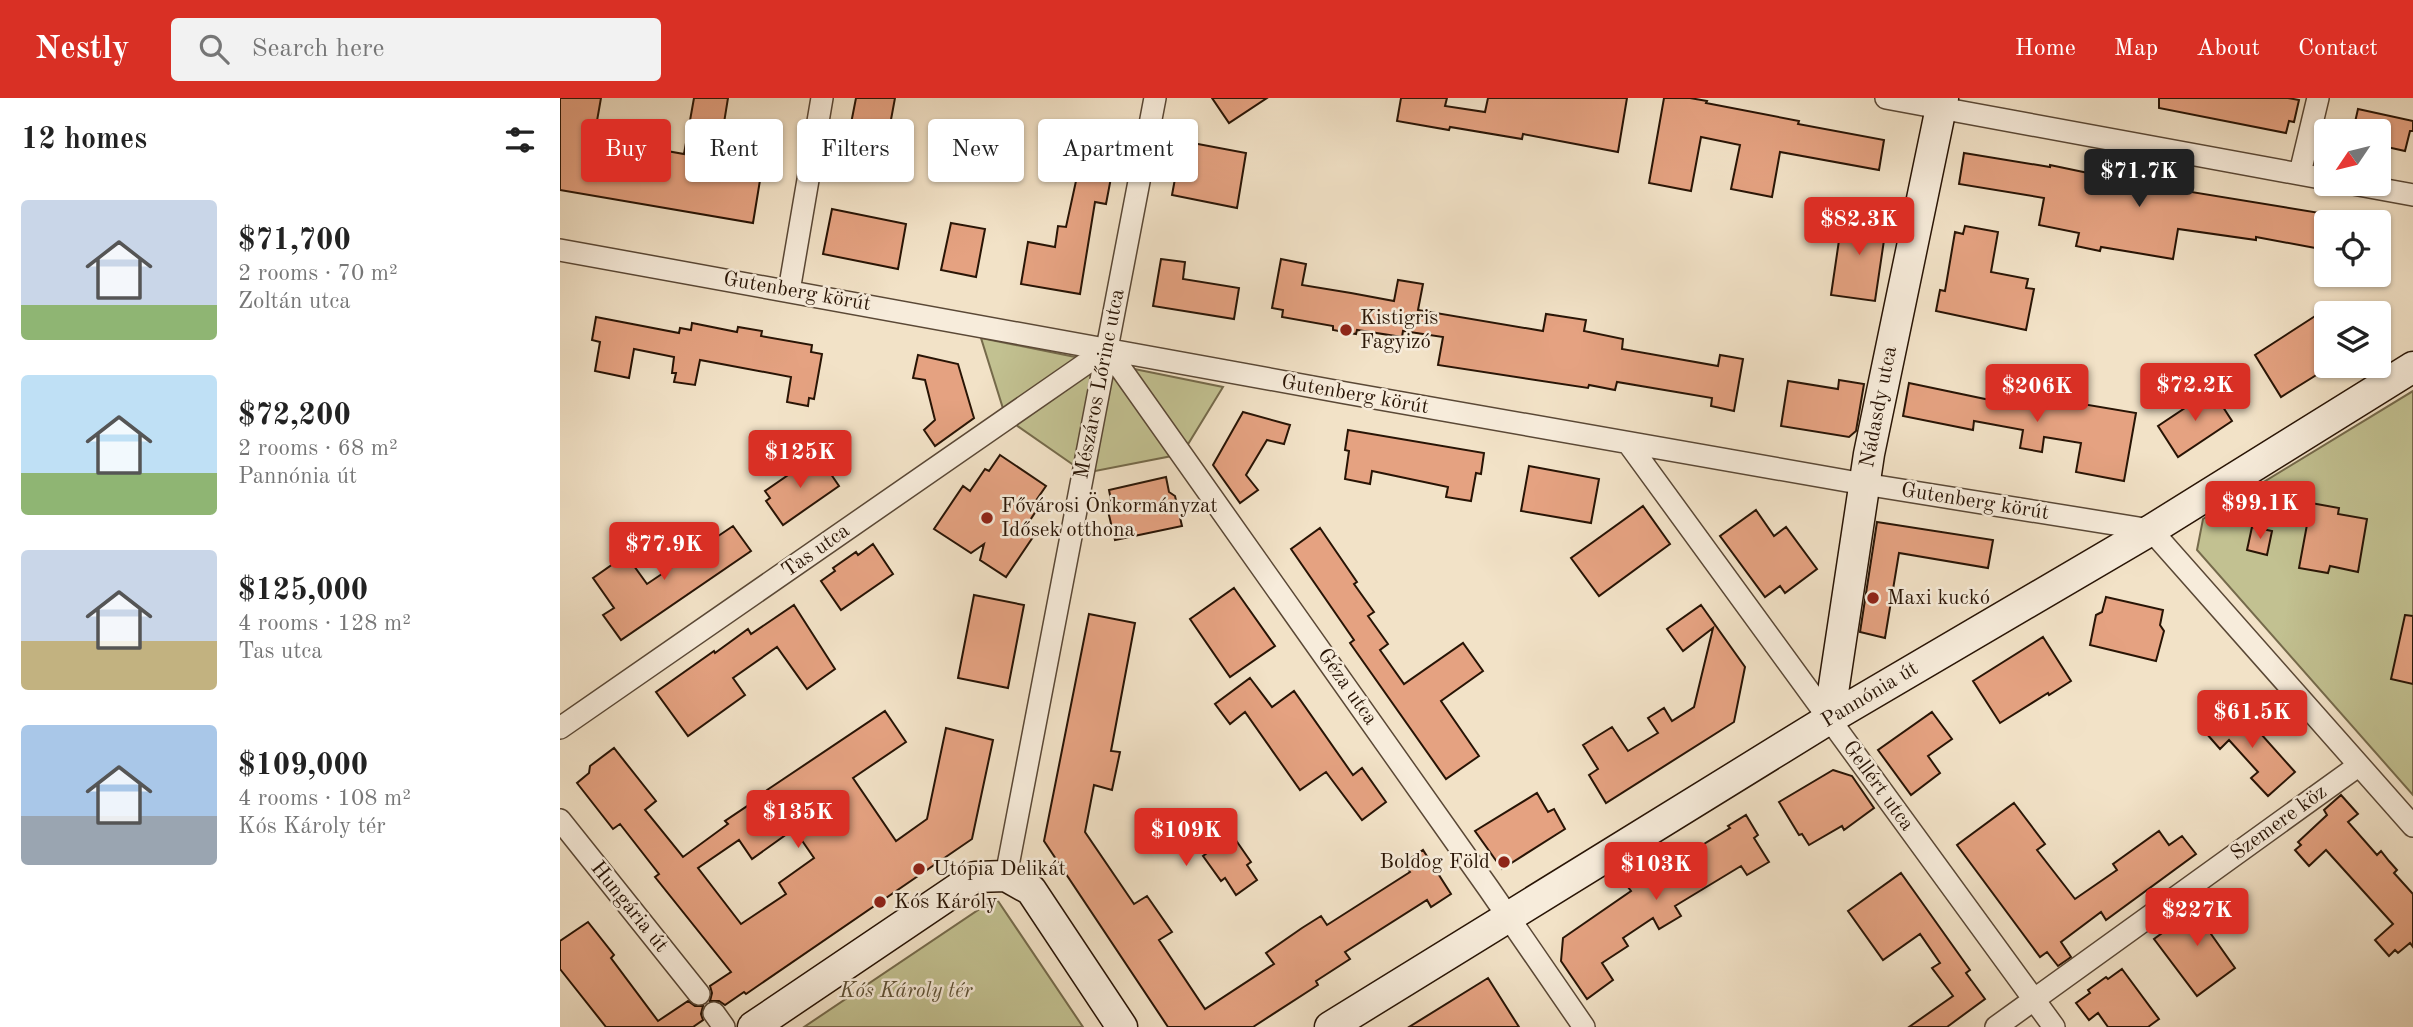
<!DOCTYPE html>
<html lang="en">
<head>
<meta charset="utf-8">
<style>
	:root { --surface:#fff; --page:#f2f2f2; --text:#222; --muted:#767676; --accent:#d93025 }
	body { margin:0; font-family:"Old Standard TT",serif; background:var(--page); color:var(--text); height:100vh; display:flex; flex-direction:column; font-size:26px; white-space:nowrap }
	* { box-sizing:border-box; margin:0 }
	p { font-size:23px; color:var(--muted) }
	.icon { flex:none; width:38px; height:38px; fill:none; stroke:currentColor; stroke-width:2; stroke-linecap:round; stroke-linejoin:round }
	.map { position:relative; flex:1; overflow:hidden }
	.sheet { display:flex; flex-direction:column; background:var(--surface); width:560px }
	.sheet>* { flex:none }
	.top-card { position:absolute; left:21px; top:21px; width:665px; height:63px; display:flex; gap:14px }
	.needle { width:46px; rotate:235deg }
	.buttons { position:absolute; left:1754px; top:21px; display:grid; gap:14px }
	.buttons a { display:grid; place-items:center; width:77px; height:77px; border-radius:7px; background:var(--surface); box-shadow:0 2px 5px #0004; font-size:35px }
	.price { position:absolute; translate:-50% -60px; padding:0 16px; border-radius:7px; background:var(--accent); color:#fff; font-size:23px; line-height:46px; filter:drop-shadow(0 2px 4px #0008) }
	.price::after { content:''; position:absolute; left:50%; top:42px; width:21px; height:16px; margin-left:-10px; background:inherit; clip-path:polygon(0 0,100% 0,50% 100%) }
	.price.current { background:#222; color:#fff }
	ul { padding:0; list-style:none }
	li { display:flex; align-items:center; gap:21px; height:175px; padding:0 21px }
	li span { display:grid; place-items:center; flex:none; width:196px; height:140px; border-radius:7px; color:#555 }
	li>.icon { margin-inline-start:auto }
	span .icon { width:84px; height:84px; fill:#fffc; stroke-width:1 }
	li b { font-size:30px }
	h2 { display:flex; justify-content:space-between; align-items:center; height:84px; padding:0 21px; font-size:30px }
	.chip { padding:0 24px; border-radius:7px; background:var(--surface); box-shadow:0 2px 5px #0004; font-size:24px; line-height:63px }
	.chip.current { background:var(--accent); color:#fff }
	header { display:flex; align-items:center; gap:42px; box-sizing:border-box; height:98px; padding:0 35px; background:var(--accent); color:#fff }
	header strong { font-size:33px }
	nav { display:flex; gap:38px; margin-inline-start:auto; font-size:24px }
	.search { width:490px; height:63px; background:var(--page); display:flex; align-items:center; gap:18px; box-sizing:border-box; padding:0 24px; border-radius:7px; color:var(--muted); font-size:26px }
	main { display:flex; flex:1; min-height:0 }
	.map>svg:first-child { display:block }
	.green { fill:#c2c191; stroke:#756a4b; stroke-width:2 }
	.building { fill:#e5a281; stroke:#281405; stroke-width:2; fill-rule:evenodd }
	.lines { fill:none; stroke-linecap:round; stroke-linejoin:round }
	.street-casing { stroke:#5a4836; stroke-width:24 }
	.secondary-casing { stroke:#281405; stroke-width:33 }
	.street { stroke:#f7ecdb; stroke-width:21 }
	.secondary { stroke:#f7ecdb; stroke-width:30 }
	.poi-dot { fill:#8f2418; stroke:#f7ecdb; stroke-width:2.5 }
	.labels { text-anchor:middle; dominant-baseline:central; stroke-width:5; stroke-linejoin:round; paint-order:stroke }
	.street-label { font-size:21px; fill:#281405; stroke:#f7ecdb }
	.poi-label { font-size:21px; fill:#281405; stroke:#f7ecdb; text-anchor:start }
	.park-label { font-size:21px; font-style:italic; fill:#5e5136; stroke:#f7ecdb }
</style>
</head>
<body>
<header>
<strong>Nestly</strong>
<div class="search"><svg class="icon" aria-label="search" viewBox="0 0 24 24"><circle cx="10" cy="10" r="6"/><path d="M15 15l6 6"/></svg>Search here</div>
<nav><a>Home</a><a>Map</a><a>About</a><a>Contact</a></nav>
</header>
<main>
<section class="sheet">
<h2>12 homes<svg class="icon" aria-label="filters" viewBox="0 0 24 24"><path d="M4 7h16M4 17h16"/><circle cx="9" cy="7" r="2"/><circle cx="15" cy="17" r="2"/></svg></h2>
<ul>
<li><span style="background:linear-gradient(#c9d6e8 75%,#8fb573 0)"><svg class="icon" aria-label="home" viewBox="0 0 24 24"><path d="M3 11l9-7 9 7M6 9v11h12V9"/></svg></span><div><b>$71,700</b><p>2 rooms · 70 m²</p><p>Zoltán utca</p></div></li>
<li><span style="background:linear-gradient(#bfe0f5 70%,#8fb573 0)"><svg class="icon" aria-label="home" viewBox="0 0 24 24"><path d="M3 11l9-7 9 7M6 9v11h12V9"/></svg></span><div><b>$72,200</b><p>2 rooms · 68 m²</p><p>Pannónia út</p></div></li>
<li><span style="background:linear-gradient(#c9d6e8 65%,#c2b280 0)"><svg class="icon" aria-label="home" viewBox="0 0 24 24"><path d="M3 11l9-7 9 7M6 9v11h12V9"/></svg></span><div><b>$125,000</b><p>4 rooms · 128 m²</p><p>Tas utca</p></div></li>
<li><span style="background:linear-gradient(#a9c7e8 65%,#9aa5b1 0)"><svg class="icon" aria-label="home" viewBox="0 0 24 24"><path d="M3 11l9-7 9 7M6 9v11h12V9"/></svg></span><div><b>$109,000</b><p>4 rooms · 108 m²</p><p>Kós Károly tér</p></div></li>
</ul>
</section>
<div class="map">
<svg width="1853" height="929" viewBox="0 0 1853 929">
	<rect width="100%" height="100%" fill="#f2e2c7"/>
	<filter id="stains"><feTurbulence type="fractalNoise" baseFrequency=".00286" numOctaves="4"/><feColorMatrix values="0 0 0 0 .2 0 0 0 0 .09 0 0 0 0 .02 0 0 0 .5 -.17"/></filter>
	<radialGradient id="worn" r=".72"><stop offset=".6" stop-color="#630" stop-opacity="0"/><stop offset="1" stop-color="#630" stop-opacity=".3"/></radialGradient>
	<path class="green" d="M421,240L663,289L622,356L525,375L446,320Z
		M1853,293V697L1637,452L1643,421Z
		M436,800L523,929H244Z"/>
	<path class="building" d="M0,0H41L34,40L124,56L134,0H168L158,62L202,70L193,125L0,92Z
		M296,0H335L325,54L317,52L316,57L286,51Z
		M652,0H707L669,25Z
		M841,0H887L885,8L925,14L928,0H1067L1058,54L963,36L962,41L890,29L889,32L837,23Z
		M1104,0H1130L1147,3L1146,5L1239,23L1238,26L1324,42L1319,72L1220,54L1212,99L1171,91L1180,47L1141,39L1131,93L1089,85Z
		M1599,0H1728L1739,2L1734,24L1729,23L1726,35L1599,10Z
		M1798,11L1853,23V33H1850L1845,53L1818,47V33H1793Z
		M524,41L557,48L546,106L535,104L520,196L461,186L468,144L495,149L498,128L506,129L516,83L496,79L501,52L521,56Z
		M622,43L686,55L677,110L612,97Z
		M1404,55L1490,69V67L1571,84L1625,91V93L1766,116V152L1696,139V142L1618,131L1613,161L1541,149L1540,153L1516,148L1519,135L1479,127L1484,100L1399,86Z
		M272,111L346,126L338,171L263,156Z
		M1283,115L1327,122L1315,203L1271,197Z
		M391,125L425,131L416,179L381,172Z
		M1405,128L1438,134L1431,174L1468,181L1466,190L1474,191L1466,232L1376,213L1380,192L1385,193L1395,134L1403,136Z
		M601,161L625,164L623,181L679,190L674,221L593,208Z
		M721,161L746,166L742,187L791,195L834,203L838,182L863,186L858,212L983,233L986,216L1026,222L1024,233L1063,241L1062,251L1158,268L1160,257L1183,261L1174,313L1151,308L1152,300L1057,284L1055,292L1029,287L1028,290L878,267L883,239L843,233L842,239L797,232L796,236L773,232V228L722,219L723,212L712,210Z
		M1766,211V271L1721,299L1695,257Z
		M36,219L119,235L120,230L131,232L132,225L177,234L178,229L202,233L201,238L252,247L251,254L262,256L254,301L249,300L248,308L227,304L231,279L140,262L135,287L114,284L116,275H112L114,259L74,251L69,280L35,273L40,244L32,242Z
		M358,257L398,266L414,320L375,348L364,332L375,322L365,282L353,280Z
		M1279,282L1304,286L1296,333L1289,339L1221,328L1228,283L1278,291Z
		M1349,285L1449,306L1451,294L1576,315L1564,383L1516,374L1521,345L1484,339L1482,354L1460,350L1463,332L1414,323L1413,332L1343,318Z
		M1652,292L1672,323L1618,359L1598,328Z
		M683,314L730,327L724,346L707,342L686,377L698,392L680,405L653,367Z
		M788,332L924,355L921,376L916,375L911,403L886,399L888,389L812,373L810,386L785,381L789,353L785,352Z
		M440,357L486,388L475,404L480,407L465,430L475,436L446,479L420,462L424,446L411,455L374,431L403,388L410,393L425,371L429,373Z
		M253,360L257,366L262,363L279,388L223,427L206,403L210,400L205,393Z
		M969,368L1039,381L1031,425L961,413Z
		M606,379L609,394L615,398L622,428L555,442L548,413L552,407L549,392Z
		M1751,405L1779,410L1778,416L1807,421L1798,474L1770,468L1768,475L1739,470Z
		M1083,408L1110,446L1039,498L1011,460Z
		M1196,412L1214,438L1226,429L1257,471L1225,495L1220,488L1205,499L1160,438Z
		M1317,424L1433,442L1428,470L1339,455L1325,540L1300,534Z
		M173,428L191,453L61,542L43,517L54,510L33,480L66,457L87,486Z
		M1692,429L1712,433L1707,457L1687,452Z
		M760,430L797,484L794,486L814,514L808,518L828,546L820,552L844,586L903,545L923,573L881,603L919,658L886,681L790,545L794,542L731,451Z
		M313,446L333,476L281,512L261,483L275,473L273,470L296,454L298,457Z
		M674,490L715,548L670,579L630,521Z
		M414,497L464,507L448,590L398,580Z
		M1546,499L1603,512L1600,527L1604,533L1596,563L1530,547L1536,517L1542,514Z
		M234,507L275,571L247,591L217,549L173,580L185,597L128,638L96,594L154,553L155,555L188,531L191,536Z
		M1141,507L1185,569L1174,624L1046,705L1029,677L1038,671L1023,647L1052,629L1068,653L1098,635L1088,620L1104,610L1112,623L1134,609L1153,530L1123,553L1107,531Z
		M529,516L575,525L551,653L560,654L552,692L534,687L525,734L574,806L587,798L612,834L599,842L645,911L714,866L706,855L742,830L761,818L767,827L850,774L844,765L863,752L891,796L871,809L867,802L785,854L790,861L756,883L758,887L693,929H608L484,743Z
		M1845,517L1853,518V586L1831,581Z
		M1483,539L1511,583L1489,597L1488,595L1440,625L1413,583Z
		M690,580L712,609L734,593L793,677L802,670L826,704L802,722L766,674L740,692L685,614L670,626L655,606Z
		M1676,608L1735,674L1708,698L1691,680L1698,674L1669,642L1660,651L1646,635Z
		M325,613L346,644L293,680L336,743L367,721L386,630L433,642L412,741L186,896L184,894L165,907L159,903H150L152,895L150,888L171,874L95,779L99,776L60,726L53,731L17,685L29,675L30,668L54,650L96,703L85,712L123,759L168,726L165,723L208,694L207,692ZM234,731L254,760L219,785L226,796L181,826L138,770L179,742L192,761Z
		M1372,614L1392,641L1368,658L1380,675L1351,697L1318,652Z
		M1273,672L1292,678L1314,710L1284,732L1282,728L1249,747L1242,736L1239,737L1219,704Z
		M977,695L988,714L994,711L1005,731L942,771L915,733Z
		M1781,697L1798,716L1788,724L1817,757L1821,753L1829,763L1837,772L1834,775L1853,796V849L1850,845L1838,855L1835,852L1829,858L1815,842L1833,826L1766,752L1749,768L1735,752L1741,747L1738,744L1767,717L1764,712Z
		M1454,705L1485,746L1477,752L1515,801L1557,772L1553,766L1599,733L1609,747L1622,738L1636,756L1546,822L1541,814L1501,844L1511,859L1498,868L1487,854L1480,859L1397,747Z
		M1186,717L1198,737L1194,740L1209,764L1187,777L1181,768L1115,808L1121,818L1099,831L1093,820L1063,840L1068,848L1042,865L1053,882L1027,901L1001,863L1003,840L1071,793L1068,789L1086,778L1088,780L1170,730L1168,728Z
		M657,725L668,741L673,738L691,764L687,767L697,782L676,797L665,780L661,783L643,758L647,755L636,739Z
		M1341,775L1410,872L1406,875L1425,901L1387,929H1349L1393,898L1372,870L1380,865L1360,836L1323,862L1288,813Z
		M1649,801L1666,825L1651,836L1675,870L1637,898L1594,841Z
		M28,824L54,857L51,860L98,923L128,903L135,908H143L141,916L143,922L133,929H46L0,871V843Z
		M1562,871L1599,921L1588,929H1548L1538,915L1529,922L1516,905L1530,895L1528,892L1546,879L1548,881Z
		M928,880L959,929H849Z"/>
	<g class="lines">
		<defs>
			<path id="street" d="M1326,0L1766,81
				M1740,75L1758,0
				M1793,86L1853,97
				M0,152L786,295L1304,386L1591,432L1853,728
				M229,193L262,0
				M547,251L929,791L1024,929
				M1068,345L1494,929
				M0,630L547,251
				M0,722L139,896
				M446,778L595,0
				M154,915L164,929
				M1436,929L1798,668"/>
			<path id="secondary" d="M1269,621L1309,356L1383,0
				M193,929L415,779L446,778L471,792L562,929
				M770,929L1269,621L1591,432L1853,269"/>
		</defs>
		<use href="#street" class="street-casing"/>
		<use href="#secondary" class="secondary-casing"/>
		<use href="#street" class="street"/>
		<use href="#secondary" class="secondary"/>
	</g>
	<g class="poi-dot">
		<circle cx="786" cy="232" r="7"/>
		<circle cx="427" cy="420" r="7"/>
		<circle cx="1313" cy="500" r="7"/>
		<circle cx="944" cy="764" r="7"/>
		<circle cx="359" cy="771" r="7"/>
		<circle cx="320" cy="804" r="7"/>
	</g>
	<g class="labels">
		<g class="street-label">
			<text transform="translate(237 194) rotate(10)">Gutenberg körút</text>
			<text transform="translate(540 286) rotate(-79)">Mészáros Lőrinc utca</text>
			<text transform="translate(795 297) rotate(10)">Gutenberg körút</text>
			<text transform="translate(1319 309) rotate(-79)">Nádasdy utca</text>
			<text transform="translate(1415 404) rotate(9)">Gutenberg körút</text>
			<text transform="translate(256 453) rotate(-35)">Tas utca</text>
			<text transform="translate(787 589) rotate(55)">Géza utca</text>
			<text transform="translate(1310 597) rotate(-31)">Pannónia út</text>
			<text transform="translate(1318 688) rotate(54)">Gellért utca</text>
			<text transform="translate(1719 725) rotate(-36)">Szemere köz</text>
			<text transform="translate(69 809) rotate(51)">Hungária út</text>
		</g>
		<g class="poi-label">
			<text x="800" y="220">Kistigris<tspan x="800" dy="24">Fagyizó</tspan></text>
			<text x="441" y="408">Fővárosi Önkormányzat<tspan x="441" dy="24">Idősek otthona</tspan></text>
			<text x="1327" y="500">Maxi kuckó</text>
			<text x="930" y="764" text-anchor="end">Boldog Föld</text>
			<text x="373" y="771">Utópia Delikát</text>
			<text x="334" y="804">Kós Károly</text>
		</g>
		<g class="park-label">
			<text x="346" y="893">Kós Károly tér</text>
		</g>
	</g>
	<rect width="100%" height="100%" filter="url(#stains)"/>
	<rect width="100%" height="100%" fill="url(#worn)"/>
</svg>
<div class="buttons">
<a><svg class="needle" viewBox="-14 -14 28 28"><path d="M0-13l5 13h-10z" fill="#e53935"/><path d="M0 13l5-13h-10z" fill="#767676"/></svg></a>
<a><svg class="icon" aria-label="locate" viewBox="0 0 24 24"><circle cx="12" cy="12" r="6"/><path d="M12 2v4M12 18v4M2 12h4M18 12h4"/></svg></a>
<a><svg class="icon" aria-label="layers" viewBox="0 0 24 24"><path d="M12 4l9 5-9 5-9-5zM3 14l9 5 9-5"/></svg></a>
</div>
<b class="price current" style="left:1579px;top:111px">$71.7K</b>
<b class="price" style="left:1299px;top:159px">$82.3K</b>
<b class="price" style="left:1635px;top:325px">$72.2K</b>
<b class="price" style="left:1477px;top:326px">$206K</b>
<b class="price" style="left:240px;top:392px">$125K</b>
<b class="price" style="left:1700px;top:443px">$99.1K</b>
<b class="price" style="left:104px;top:484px">$77.9K</b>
<b class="price" style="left:1692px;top:652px">$61.5K</b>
<b class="price" style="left:238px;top:752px">$135K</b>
<b class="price" style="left:626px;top:770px">$109K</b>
<b class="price" style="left:1096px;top:804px">$103K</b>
<b class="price" style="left:1637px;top:850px">$227K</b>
<div class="top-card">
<a class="chip current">Buy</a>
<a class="chip">Rent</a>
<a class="chip">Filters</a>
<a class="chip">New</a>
<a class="chip">Apartment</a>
</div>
</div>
</main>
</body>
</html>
